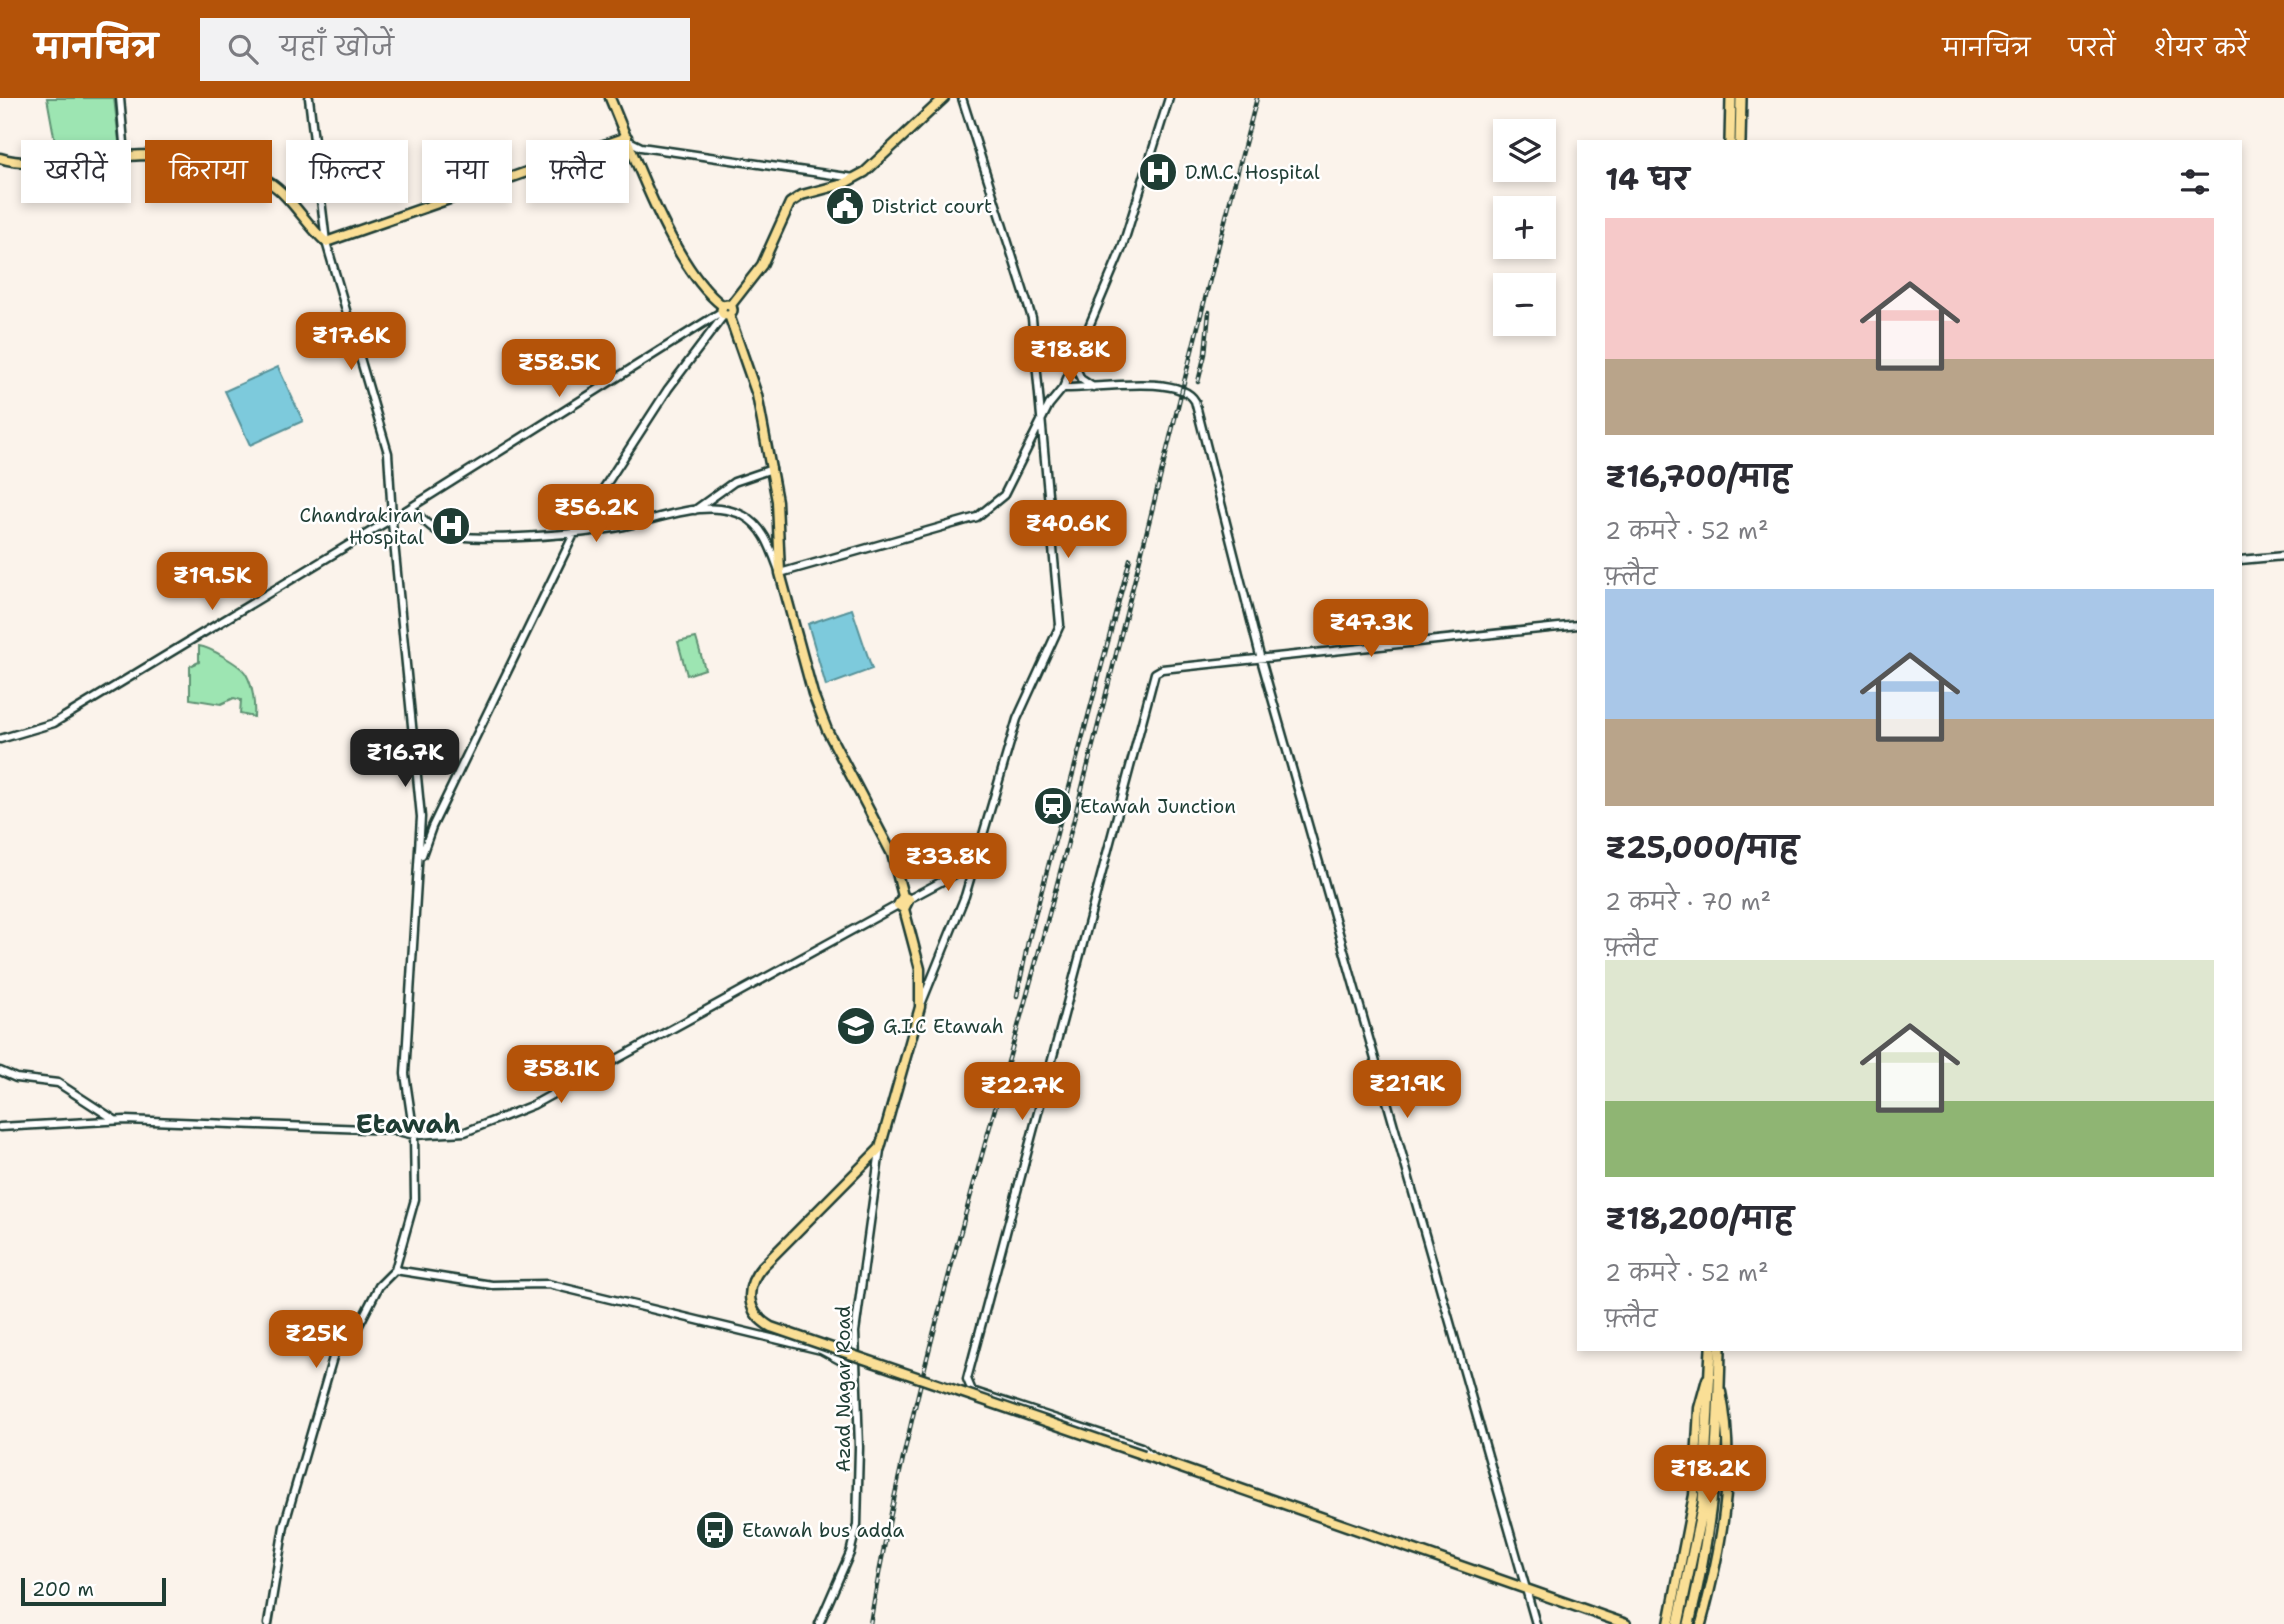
<!DOCTYPE html>
<html lang="hi">
<head>
<meta charset="utf-8">
<style>
	:root { --surface:#fff; --page:#f2f2f3; --text:#2b2b33; --muted:#7c7c81; --accent:#b45309 }
	body { margin:0; font-family:"Shantell Sans","Playpen Sans Deva",sans-serif; background:var(--page); color:var(--text); height:100vh; display:flex; flex-direction:column; font-size:26px; white-space:nowrap }
	* { box-sizing:border-box; margin:0 }
	p { font-size:23px; color:var(--muted) }
	.icon { flex:none; width:38px; height:38px; fill:none; stroke:currentColor; stroke-width:2; stroke-linecap:round; stroke-linejoin:round }
	.map { position:relative; flex:1; overflow:hidden }
	.sheet { position:absolute; left:1577px; top:42px; width:665px; height:1211px; display:flex; flex-direction:column; background:var(--surface); border-radius:0px; box-shadow:0 4px 10px #0003 }
	.sheet>* { flex:none }
	.top-card { position:absolute; left:21px; top:42px; width:665px; height:63px; display:flex; gap:14px }
	.controls { position:absolute; left:1493px; top:21px; display:grid; gap:14px }
	.controls a { display:grid; place-items:center; width:63px; height:63px; border-radius:0px; background:var(--surface); box-shadow:0 4px 10px #0003; font-size:35px }
	.scale { position:absolute; left:21px; bottom:18px; width:145px; box-sizing:border-box; padding-left:7px; border:4px solid #1f3d34; border-top:0; font-size:19px; line-height:24px; white-space:nowrap; color:#1f3d34; -webkit-text-stroke:5px #fff; paint-order:stroke }
	.price { position:absolute; translate:-50% -60px; padding:0 16px; border-radius:14px; background:var(--accent); color:#fff; font-size:23px; line-height:46px; filter:drop-shadow(0 2px 4px #0008) }
	.price::after { content:''; position:absolute; left:50%; top:42px; width:21px; height:16px; margin-left:-10px; background:inherit; clip-path:polygon(0 0,100% 0,50% 100%) }
	.price.current { background:#222; color:#fff }
	ul { padding:0; list-style:none }
	li { display:grid; align-content:center; gap:14px; height:371px; padding:0 28px }
	li span { display:grid; place-items:center; height:217px; border-radius:0px; color:#555 }
	li>.icon { margin-inline-start:auto }
	span .icon { width:126px; height:126px; fill:#fffc; stroke-width:1 }
	li b { font-size:30px }
	h2 { display:flex; justify-content:space-between; align-items:center; height:84px; padding:0 28px; font-size:30px }
	.pill { padding:0 24px; border-radius:0px; background:var(--surface); box-shadow:0 4px 10px #0003; font-size:24px; line-height:63px }
	.pill.current { background:var(--accent); color:#fff }
	header { display:flex; align-items:center; gap:42px; box-sizing:border-box; height:98px; padding:0 35px; background:var(--accent); color:#fff }
	header strong { font-size:33px }
	nav { display:flex; gap:38px; margin-inline-start:auto; font-size:24px }
	.search { width:490px; height:63px; background:var(--page); display:flex; align-items:center; gap:18px; box-sizing:border-box; padding:0 24px; border-radius:0px; color:var(--muted); font-size:26px }
	.map>svg:first-child { display:block }
	.green { fill:#9de5b2; stroke:#5e9173; stroke-width:2 }
	.water { fill:#7dcadc; stroke:#579299; stroke-width:2 }
	.lines { fill:none; stroke-linecap:round; stroke-linejoin:round }
	.minor-casing { stroke:#1f3d34; stroke-width:11 }
	.major-casing { stroke:#1f3d34; stroke-width:13 }
	.highway-casing { stroke:#1f3d34; stroke-width:14 }
	.minor { stroke:#fff; stroke-width:6 }
	.major { stroke:#fadf96; stroke-width:8 }
	.highway { stroke:#fadf96; stroke-width:9 }
	.rail-casing { stroke:#1f3d34; stroke-width:4.5 }
	.rail { stroke:#fff; stroke-width:2; stroke-dasharray:5; stroke-linecap:butt }
	.major-bridge-casing { stroke:#1f3d34; stroke-width:13; stroke-linecap:butt }
	.major-bridge { stroke:#fadf96; stroke-width:8 }
	.labels { text-anchor:middle; dominant-baseline:central; stroke-width:5; stroke-linejoin:round; paint-order:stroke }
	.poi-label { font-size:19px; fill:#1f3d34; stroke:#fff; text-anchor:start }
	.street-label { font-size:19px; fill:#1f3d34; stroke:#fff }
	.district-label { font-size:26px; font-weight:bold; fill:#1f3d34; stroke:#fff }
</style>
</head>
<body>
<header>
<strong>मानचित्र</strong>
<div class="search"><svg class="icon" aria-label="search" viewBox="0 0 24 24"><circle cx="10" cy="10" r="6"/><path d="M15 15l6 6"/></svg>यहाँ खोजें</div>
<nav><a>मानचित्र</a><a>परतें</a><a>शेयर करें</a></nav>
</header>
<div class="map">
<svg width="2284" height="1526" viewBox="0 0 2284 1526">
	<rect width="100%" height="100%" fill="#fbf3eb"/>
	<filter id="ink" filterUnits="userSpaceOnUse"><feTurbulence type="fractalNoise" baseFrequency=".0143" numOctaves="2"/><feDisplacementMap in="SourceGraphic" scale="14" xChannelSelector="R" yChannelSelector="G"/><feConvolveMatrix kernelMatrix="1 2 1 2 8 2 1 2 1" color-interpolation-filters="sRGB"/></filter>
	<g filter="url(#ink)">
		<path class="green" d="M47,0H114L120,52L58,60Z
			M696,540L705,571L687,577L678,544Z
			M199,548C209,549 241,567 246,576C253,588 255,606 254,619L240,616L241,602L234,600L221,606L190,601V568L199,564Z"/>
		<path class="water" d="M278,269L303,323L250,347L225,293Z
			M852,511L872,571L826,588L808,526Z"/>
		<g class="lines">
			<defs>
				<path id="minor" d="M120,0L125,56
					M309,0L326,144L388,355L392,418L394,420L392,424L388,421L392,418
					M629,43L641,49L854,80
					M1073,264L1081,281L1093,289
					M1063,290C1093,291 1179,275 1195,303L1260,558L1536,1526
					M411,410C419,417 428,429 439,434C469,447 590,435 624,428C660,421 709,399 744,418C765,429 772,454 780,475L977,419L1004,397L1049,307L1063,290L1122,150L1169,0
					M695,412L734,384L772,371
					M394,420L721,214
					M2240,462L2284,458
					M0,641L54,625L388,423
					M422,757L432,729L574,436L668,291L724,217
					M909,801L974,766
					M922,904L965,798L1017,621L1060,527L1032,220L962,0
					M0,973L16,980L58,985L115,1022
					M0,1029L125,1022L393,1032L414,1037L465,1034L533,1007L898,807
					M395,1172L492,1187L548,1186L821,1252L856,1271
					M1154,1360L1141,1349L972,1293L967,1281L1155,575L1162,571L1578,527
					M268,1526L284,1428L334,1256L356,1233L379,1188L395,1172L415,1101L414,1037L405,976L421,719L392,424
					M819,1526L850,1455L857,1427L859,1349L855,1234L880,1052"/>
				<path id="major" d="M610,0C634,57 674,172 723,208
					M0,60C21,67 47,64 69,62C135,58 206,46 267,83C291,97 305,126 326,144L627,39
					M721.5 212a5.5 5.5 0 1 1 11 0a5.5 5.5 0 1 1-11 0Z
					M730,208L762,167L790,105L802,97L843,86L865,74L944,0
					M729,217L757,297L777,403L780,475L813,596L827,632L892,756L903,798L909,801L904,811L898,807L903,798
					M762,1169L880,1050L920,909V871L904,811
					M1144,1357L1626,1526
					M1669,1526L1694,1397L1699,1310L1707,1281
					M1701,1526C1721,1452 1737,1370 1721,1294"/>
				<path id="highway" d="M1730,44L1731,0
					M1740,44L1741,0
					M1678,1526L1703,1406L1711,1251
					M1689,1526C1713,1429 1718,1351 1720,1251"/>
			</defs>
			<use href="#minor" class="minor-casing"/>
			<use href="#major" class="major-casing"/>
			<use href="#highway" class="highway-casing"/>
			<use href="#minor" class="minor"/>
			<use href="#major" class="major"/>
			<use href="#highway" class="highway"/>
			<defs>
				<path id="rail" d="M1198,284L1205,256L1209,214
					M1017,898L1028,844L1130,461
					M870,1526C910,1287 985,1054 1048,820C1121,548 1184,273 1257,0"/>
			</defs>
			<use href="#rail" class="rail-casing"/>
			<use href="#rail" class="rail"/>
			<defs>
				<path id="major-bridge" d="M762,1169C744,1190 746,1215 771,1229L1144,1357"/>
			</defs>
			<use href="#major-bridge" class="major-bridge-casing"/>
			<use href="#major-bridge" class="major-bridge"/>
		</g>
	</g>
	<defs>
		<symbol id="hospital-disc" viewBox="-11 -11 22 22"><circle r="9.5" fill="#1f3d34" stroke="#fff"/><path d="M-5-5h3v3.5h4V-5h3V5h-3V1.5h-4V5h-3Z" fill="#fff"/></symbol>
		<symbol id="civic-disc" viewBox="-11 -11 22 22"><circle r="9.5" fill="#1f3d34" stroke="#fff"/><path d="M-.6-6.5H3V-4.5H.6V-3L4-1V1h2V6H-6V1h2V-1L-.6-3ZM-1.2 2.5V6h2.4V2.5Z" fill="#fff"/></symbol>
		<symbol id="station-disc" viewBox="-11 -11 22 22"><circle r="9.5" fill="#1f3d34" stroke="#fff"/><path d="M-3-6H3Q5-6 5-4V2Q5 4 3 4L4.5 6H3L1.5 4h-3L-3 6H-4.5L-3 4Q-5 4-5 2V-4Q-5-6-3-6ZM-3.5-4v3h7v-3ZM-3.5 1v1.5H-2V1ZM2 1v1.5H3.5V1Z" fill="#fff"/></symbol>
		<symbol id="school-disc" viewBox="-11 -11 22 22"><circle r="9.5" fill="#1f3d34" stroke="#fff"/><path d="M0-5L7-2L0 1L-7-2ZM-4 1L0 2.5L4 1V4Q0 6-4 4Z" fill="#fff"/></symbol>
		<symbol id="bus-disc" viewBox="-11 -11 22 22"><circle r="9.5" fill="#1f3d34" stroke="#fff"/><path d="M-5-6H5V4H4V6H2V4H-2V6H-4V4H-5ZM-3.5-4V0h7V-4ZM-3.5 1.2v1.5H-2V1.2ZM2 1.2v1.5H3.5V1.2Z" fill="#fff"/></symbol>
	</defs>
	<g fill-rule="evenodd">
		<use href="#hospital-disc" x="1136" y="52" width="44" height="44"/>
		<use href="#civic-disc" x="823" y="86" width="44" height="44"/>
		<use href="#hospital-disc" x="429" y="406" width="44" height="44"/>
		<use href="#station-disc" x="1031" y="686" width="44" height="44"/>
		<use href="#school-disc" x="834" y="906" width="44" height="44"/>
		<use href="#bus-disc" x="693" y="1410" width="44" height="44"/>
	</g>
	<g class="labels">
		<g class="poi-label">
			<text x="1185" y="74">D.M.C. Hospital</text>
			<text x="872" y="108">District court</text>
			<text x="424" y="417" text-anchor="end">Chandrakiran<tspan x="424" dy="22">Hospital</tspan></text>
			<text x="1080" y="708">Etawah Junction</text>
			<text x="883" y="928">G.I.C Etawah</text>
			<text x="742" y="1432">Etawah bus adda</text>
		</g>
		<g class="street-label">
			<text transform="translate(843 1291) rotate(-90)">Azad Nagar Road</text>
		</g>
		<g class="district-label">
			<text x="408" y="1025">Etawah</text>
		</g>
	</g>
</svg>
<div class="controls">
<a><svg class="icon" aria-label="layers" viewBox="0 0 24 24"><path d="M12 4l9 5-9 5-9-5zM3 14l9 5 9-5"/></svg></a>
<a>+</a>
<a>−</a>
</div>
<div class="scale">200 m</div>
<b class="price" style="left:351px;top:274px">₹17.6K</b>
<b class="price" style="left:1070px;top:288px">₹18.8K</b>
<b class="price" style="left:559px;top:301px">₹58.5K</b>
<b class="price" style="left:596px;top:446px">₹56.2K</b>
<b class="price" style="left:1068px;top:462px">₹40.6K</b>
<b class="price" style="left:212px;top:514px">₹19.5K</b>
<b class="price" style="left:1371px;top:561px">₹47.3K</b>
<b class="price current" style="left:405px;top:691px">₹16.7K</b>
<b class="price" style="left:948px;top:795px">₹33.8K</b>
<b class="price" style="left:561px;top:1007px">₹58.1K</b>
<b class="price" style="left:1407px;top:1022px">₹21.9K</b>
<b class="price" style="left:1022px;top:1024px">₹22.7K</b>
<b class="price" style="left:316px;top:1272px">₹25K</b>
<b class="price" style="left:1710px;top:1407px">₹18.2K</b>
<div class="top-card">
<a class="pill">खरीदें</a>
<a class="pill current">किराया</a>
<a class="pill">फ़िल्टर</a>
<a class="pill">नया</a>
<a class="pill">फ़्लैट</a>
</div>
<section class="sheet">
<h2>14 घर<svg class="icon" aria-label="filters" viewBox="0 0 24 24"><path d="M4 7h16M4 17h16"/><circle cx="9" cy="7" r="2"/><circle cx="15" cy="17" r="2"/></svg></h2>
<ul>
<li><span style="background:linear-gradient(#f6c9c9 65%,#b9a48a 0)"><svg class="icon" aria-label="home" viewBox="0 0 24 24"><path d="M3 11l9-7 9 7M6 9v11h12V9"/></svg></span><div><b>₹16,700/माह</b><p>2 कमरे · 52 m²</p><p>फ़्लैट</p></div></li>
<li><span style="background:linear-gradient(#a9c7e8 60%,#b9a48a 0)"><svg class="icon" aria-label="home" viewBox="0 0 24 24"><path d="M3 11l9-7 9 7M6 9v11h12V9"/></svg></span><div><b>₹25,000/माह</b><p>2 कमरे · 70 m²</p><p>फ़्लैट</p></div></li>
<li><span style="background:linear-gradient(#dfe7d0 65%,#8fb573 0)"><svg class="icon" aria-label="home" viewBox="0 0 24 24"><path d="M3 11l9-7 9 7M6 9v11h12V9"/></svg></span><div><b>₹18,200/माह</b><p>2 कमरे · 52 m²</p><p>फ़्लैट</p></div></li>
</ul>
</section>
</div>
</body>
</html>
